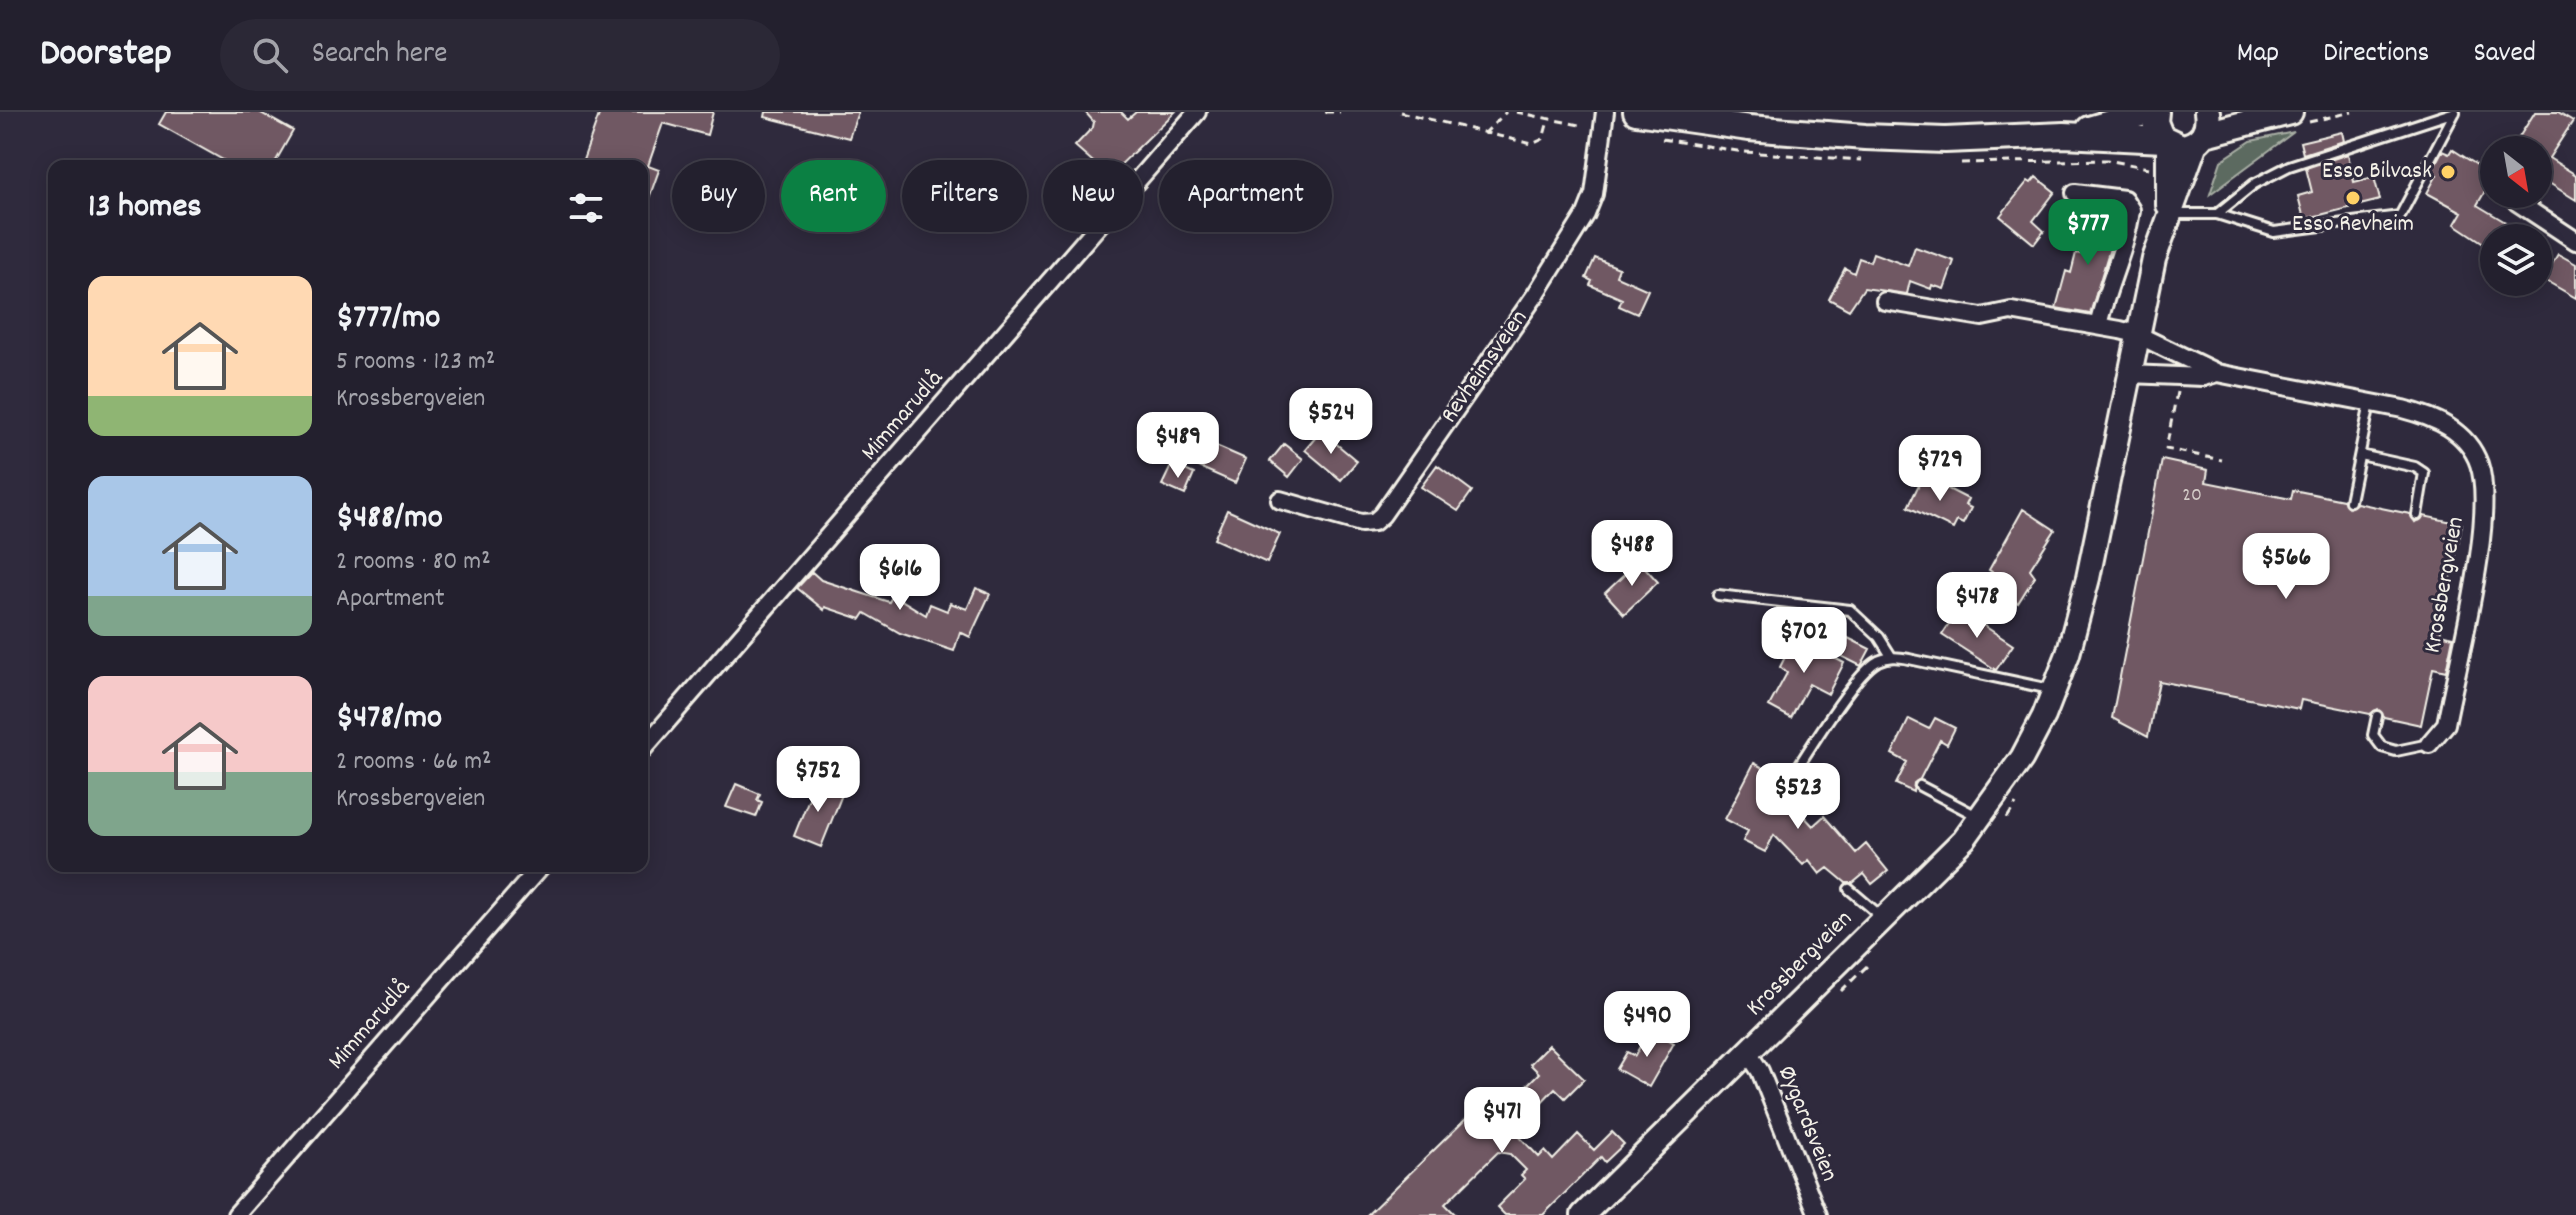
<!DOCTYPE html>
<html lang="en">
<head>
<meta charset="utf-8">
<style>
	:root { --surface:#23202e; --page:#2b2836; --text:#f1f3f6; --muted:#a3a3aa; --line:#403e4a; --accent:#0b8043 }
	body { margin:0; font-family:Dekko,sans-serif; background:var(--page); color:var(--text); height:100vh; display:flex; flex-direction:column; font-size:30px; white-space:nowrap }
	* { box-sizing:border-box; margin:0 }
	p { font-size:26px; color:var(--muted) }
	.icon { flex:none; width:44px; height:44px; fill:none; stroke:currentColor; stroke-width:2; stroke-linecap:round; stroke-linejoin:round }
	.map { position:relative; flex:1; overflow:hidden }
	.sheet { position:absolute; left:48px; top:48px; width:600px; height:712px; display:flex; flex-direction:column; background:var(--surface); border-radius:16px; box-shadow:0 4px 20px #0003,0 0 0 2px var(--line) }
	.sheet>* { flex:none }
	.banner { position:absolute; left:672px; top:48px; width:760px; height:72px; display:flex; gap:16px }
	.needle { width:52px; rotate:149deg }
	.controls { position:absolute; left:2480px; top:24px; display:grid; gap:16px }
	.controls a { display:grid; place-items:center; width:72px; height:72px; border-radius:50%; background:var(--surface); box-shadow:0 4px 20px #0003,0 0 0 2px var(--line); font-size:40px }
	.price { position:absolute; translate:-50% -68px; padding:0 18px; border-radius:16px; background:#fff; color:#222; font-size:26px; line-height:52px; filter:drop-shadow(0 2px 4px #0008) }
	.price::after { content:''; position:absolute; left:50%; top:48px; width:24px; height:18px; margin-left:-12px; background:inherit; clip-path:polygon(0 0,100% 0,50% 100%) }
	.price.active { background:var(--accent); color:#fff }
	ul { padding:0; list-style:none }
	li { display:flex; align-items:center; gap:24px; height:200px; padding:0 40px }
	li span { display:grid; place-items:center; flex:none; width:224px; height:160px; border-radius:16px; color:#555 }
	li>.icon { margin-inline-start:auto }
	span .icon { width:96px; height:96px; fill:#fffc; stroke-width:1 }
	li b { font-size:34px }
	h2 { display:flex; justify-content:space-between; align-items:center; height:96px; padding:0 40px; font-size:34px }
	.chip { padding:0 28px; border-radius:36px; background:var(--surface); box-shadow:0 4px 20px #0003,0 0 0 2px var(--line); font-size:28px; line-height:72px }
	.chip.active { background:var(--accent); color:#fff }
	header { display:flex; align-items:center; gap:48px; box-sizing:border-box; height:112px; padding:0 40px; background:var(--surface); border-bottom:2px solid var(--line) }
	header strong { font-size:38px }
	nav { display:flex; gap:44px; margin-inline-start:auto; font-size:28px }
	.search { width:560px; height:72px; background:var(--page); display:flex; align-items:center; gap:20px; box-sizing:border-box; padding:0 28px; border-radius:44px; color:var(--muted); font-size:30px }
	.map>svg:first-child { display:block }
	.green { fill:#5b6a60; stroke:#a8aea4; stroke-width:2 }
	.building { fill:#705864; stroke:#f4f1e8; stroke-width:2 }
	.lines { fill:none; stroke-linecap:round; stroke-linejoin:round }
	.lane-casing { stroke:#f4f1e8; stroke-width:14 }
	.street-casing { stroke:#f4f1e8; stroke-width:22 }
	.secondary-casing { stroke:#f4f1e8; stroke-width:28 }
	.primary-casing { stroke:#f4f1e8; stroke-width:30 }
	.path { stroke:#f4f1e8; stroke-width:3; stroke-dasharray:8 6; stroke-linecap:butt }
	.lane { stroke:#2f2a3d; stroke-width:8 }
	.street { stroke:#2f2a3d; stroke-width:16 }
	.secondary { stroke:#2f2a3d; stroke-width:22 }
	.primary { stroke:#2f2a3d; stroke-width:24 }
	.poi-dot { fill:#ffd166; stroke:#2f2a3d; stroke-width:3 }
	.labels { text-anchor:middle; dominant-baseline:central; stroke-width:6; stroke-linejoin:round; paint-order:stroke }
	.number-label { font-size:20px; fill:#d3cbc7 }
	.poi-label { font-size:24px; fill:#f4f1e8; stroke:#2f2a3d; text-anchor:end }
	.street-label { font-size:24px; fill:#f4f1e8; stroke:#2f2a3d }
</style>
</head>
<body>
<header>
<strong>Doorstep</strong>
<div class="search"><svg class="icon" aria-label="search" viewBox="0 0 24 24"><circle cx="10" cy="10" r="6"/><path d="M15 15l6 6"/></svg>Search here</div>
<nav><a>Map</a><a>Directions</a><a>Saved</a></nav>
</header>
<div class="map">
<svg width="2576" height="1103" viewBox="0 0 2576 1103">
	<rect width="100%" height="100%" fill="#2f2a3d"/>
	<filter id="ink" filterUnits="userSpaceOnUse"><feTurbulence type="fractalNoise" baseFrequency=".0125" numOctaves="2"/><feDisplacementMap in="SourceGraphic" scale="16" xChannelSelector="R" yChannelSelector="G"/><feConvolveMatrix kernelMatrix="1 2 1 2 8 2 1 2 1" color-interpolation-filters="sRGB"/></filter>
	<g filter="url(#ink)">
		<path class="green" d="M2294,20L2210,82L2221,49L2251,29Z"/>
		<path class="building" d="M166,0H259L293,19L273,54H234L159,12Z
			M600,0H713L707,23L663,11L648,54L659,58L644,100L642,54H581Z
			M766,0H858L849,26L765,5Z
			M1085,0H1121L1128,7L1136,0H1175L1109,64L1075,34L1093,15L1094,10Z
			M2535,0H2558L2573,9L2549,46L2576,63V88L2538,64V38H2511Z
			M2342,20L2344,29L2303,42L2300,30Z
			M2452,37L2494,64L2477,93L2532,126H2494V138L2455,112L2462,100L2427,81L2437,63L2431,60L2442,39L2449,42Z
			M2348,42L2354,70L2374,65L2380,88L2304,107L2298,84L2312,80L2306,56Z
			M2036,65L2055,80L2033,109L2044,119L2034,132L2000,104L2028,69L2031,71Z
			M2090,103L2118,110L2090,202L2056,196L2066,159L2071,161L2076,141L2080,142Z
			M1915,135L1954,149L1944,177L1932,173L1931,177L1910,169L1907,182L1864,176L1849,198L1829,187L1845,156L1854,161L1859,146L1870,150L1873,141L1908,154Z
			M2558,142L2576,152V186L2543,167Z
			M1595,146L1619,156L1616,164L1648,178L1637,202L1619,194L1622,187L1590,173L1592,169L1586,166Z
			M1321,319L1357,349L1341,368L1305,338Z
			M1200,327L1246,347L1235,371L1190,351Z
			M1284,332L1303,347L1289,365L1270,349Z
			M2162,348L2208,358L2206,370L2291,387L2293,378L2343,388L2349,396L2357,391L2410,402L2415,410L2424,404L2462,412L2440,522L2453,525L2446,559L2433,556L2421,613L2384,605L2378,597L2370,602L2301,588L2299,597L2159,569L2148,625L2112,606Z
			M1172,352L1194,362L1185,383L1162,373Z
			M1437,353L1472,379L1458,399L1421,375Z
			M1923,364L1968,387L1965,393L1971,396L1963,412L1957,409L1953,417L1908,395Z
			M2023,397L2055,418L2030,457L2035,464L2018,491L2000,479L2006,469L1989,458Z
			M1227,398L1280,422L1267,451L1214,427Z
			M1639,449L1658,470L1624,502L1605,481Z
			M812,460L821,468L889,490L893,483L926,503L930,492L947,499L950,491L967,497L976,476L990,482L970,525L960,520L954,539L900,521L865,501L861,507L825,495L824,498L797,476Z
			M1959,497L2013,533L1996,558L1942,523Z
			M1795,525L1844,551L1828,582L1809,572L1791,606L1769,594L1787,561L1780,555Z
			M1848,526L1870,537L1861,554L1839,543Z
			M1935,606L1955,616L1947,632L1940,628L1920,667L1914,671L1913,680L1896,672L1907,650L1892,642L1909,607L1929,617Z
			M1754,651L1776,663L1769,678L1790,689L1813,714L1824,704L1856,741L1866,732L1888,759L1872,772L1864,762L1853,771H1846L1828,756L1820,762L1809,748L1803,753L1774,723L1765,740L1743,729L1748,719L1725,707Z
			M816,669L843,680L821,735L794,724Z
			M736,672L760,682L757,688L762,690L756,705L726,695Z
			M1649,917L1674,931L1649,975L1617,957L1627,940L1635,944Z
			M1549,933L1584,967L1565,986L1555,976L1514,1019L1539,1045L1545,1039L1553,1048L1578,1022L1594,1038L1612,1020L1624,1032L1605,1050L1601,1045L1543,1103H1505L1497,1095L1525,1067L1521,1063L1526,1058L1510,1042L1498,1040L1445,1092L1456,1103H1367L1468,1005L1479,1016L1496,999L1499,1001L1539,961L1530,952Z"/>
		<g class="lines">
			<defs>
				<path id="lane" d="M2172,102H2217L2274,120L2400,104L2455,0
					M2217,102L2254,72L2289,54L2455,0
					M2360,343L2415,355L2424,361L2417,403
					M2350,389L2370,291
					M1718,483L1850,498L1879,525L1891,544
					M2377,604L2373,623L2382,635L2396,639L2429,632
					M1920,674L1979,705
					M1784,677C1801,651 1854,561 1878,549C1889,544 1898,545 1909,547L2050,577
					M1849,777L1883,806"/>
				<path id="street" d="M2075,81L2124,87L2131,98C2126,138 2106,175 2098,214
					M2517,90L2576,129
					M1885,189L1982,205L2011,199L2120,218L2136,222L2217,261L2403,297C2434,305 2467,318 2479,352C2497,404 2457,552 2446,612L2429,632
					M2128,262L2203,265L2217,261
					M1280,388L1361,411L1374,410L1382,403L1536,182L1586,102L1594,82L1605,0
					M642,638L1197,0
					M1748,941L1760,959L1818,1103
					M236,1103L541,754"/>
				<path id="secondary" d="M2168,93V31
					M1583,1103L1964,727L2022,646L2044,604L2068,542L2088,466L2154,147L2196,31"/>
				<path id="primary" d="M1636,0L1749,16L1865,25L1945,28L2064,23L2164,28
					M2156,0L2155,10L2161,25L2182,35C2201,32 2210,19 2207,0
					M2089,17L2148,0
					M2205,22L2290,0"/>
			</defs>
			<use href="#lane" class="lane-casing"/>
			<use href="#street" class="street-casing"/>
			<use href="#secondary" class="secondary-casing"/>
			<use href="#primary" class="primary-casing"/>
			<path class="path" d="M1325,0H1340
				M1400,0L1532,32L1543,27L1548,9
				M1516,0L1584,14
				M2309,10L2352,0
				M1484,22L1506,0
				M1662,27L1744,40L1861,48
				M1961,51L2107,48L2149,56
				M2177,280L2166,337L2222,348
				M2007,706L2016,692
				M1841,879L1867,854"/>
			<use href="#lane" class="lane"/>
			<use href="#street" class="street"/>
			<use href="#secondary" class="secondary"/>
			<use href="#primary" class="primary"/>
		</g>
	</g>
	<g class="poi-dot">
		<circle cx="2448" cy="60" r="8"/>
		<circle cx="2353" cy="86" r="8"/>
	</g>
	<g class="labels">
		<g class="number-label">
			<text x="2192" y="384">20</text>
		</g>
		<g class="poi-label">
			<text x="2432" y="60">Esso Bilvask</text>
			<text x="2353" y="113" text-anchor="middle">Esso Revheim</text>
		</g>
		<g class="street-label">
			<text transform="translate(1485 255) rotate(-55)">Revheimsveien</text>
			<text transform="translate(903 304) rotate(-49)">Mimmarudlå</text>
			<text transform="translate(2445 473) rotate(-80)">Krossbergveien</text>
			<text transform="translate(1800 852) rotate(-45)">Krossbergveien</text>
			<text transform="translate(370 913) rotate(-49)">Mimmarudlå</text>
			<text transform="translate(1807 1012) rotate(68)">Øygardsveien</text>
		</g>
	</g>
</svg>
<div class="controls">
<a><svg class="needle" viewBox="-14 -14 28 28"><path d="M0-13l5 13h-10z" fill="#e53935"/><path d="M0 13l5-13h-10z" fill="#a3a3aa"/></svg></a>
<a><svg class="icon" aria-label="layers" viewBox="0 0 24 24"><path d="M12 4l9 5-9 5-9-5zM3 14l9 5 9-5"/></svg></a>
</div>
<b class="price active" style="left:2088px;top:155px">$777</b>
<b class="price" style="left:1331px;top:344px">$524</b>
<b class="price" style="left:1178px;top:368px">$489</b>
<b class="price" style="left:1940px;top:391px">$729</b>
<b class="price" style="left:1632px;top:476px">$488</b>
<b class="price" style="left:2286px;top:489px">$566</b>
<b class="price" style="left:900px;top:500px">$616</b>
<b class="price" style="left:1977px;top:528px">$478</b>
<b class="price" style="left:1804px;top:563px">$702</b>
<b class="price" style="left:818px;top:702px">$752</b>
<b class="price" style="left:1798px;top:719px">$523</b>
<b class="price" style="left:1647px;top:947px">$490</b>
<b class="price" style="left:1502px;top:1043px">$471</b>
<div class="banner">
<a class="chip">Buy</a>
<a class="chip active">Rent</a>
<a class="chip">Filters</a>
<a class="chip">New</a>
<a class="chip">Apartment</a>
</div>
<section class="sheet">
<h2>13 homes<svg class="icon" aria-label="filters" viewBox="0 0 24 24"><path d="M4 7h16M4 17h16"/><circle cx="9" cy="7" r="2"/><circle cx="15" cy="17" r="2"/></svg></h2>
<ul>
<li><span style="background:linear-gradient(#ffd9b3 75%,#8fb573 0)"><svg class="icon" aria-label="home" viewBox="0 0 24 24"><path d="M3 11l9-7 9 7M6 9v11h12V9"/></svg></span><div><b>$777/mo</b><p>5 rooms · 123 m²</p><p>Krossbergveien</p></div></li>
<li><span style="background:linear-gradient(#a9c7e8 75%,#7fa58c 0)"><svg class="icon" aria-label="home" viewBox="0 0 24 24"><path d="M3 11l9-7 9 7M6 9v11h12V9"/></svg></span><div><b>$488/mo</b><p>2 rooms · 80 m²</p><p>Apartment</p></div></li>
<li><span style="background:linear-gradient(#f6c9c9 60%,#7fa58c 0)"><svg class="icon" aria-label="home" viewBox="0 0 24 24"><path d="M3 11l9-7 9 7M6 9v11h12V9"/></svg></span><div><b>$478/mo</b><p>2 rooms · 66 m²</p><p>Krossbergveien</p></div></li>
</ul>
</section>
</div>
</body>
</html>
